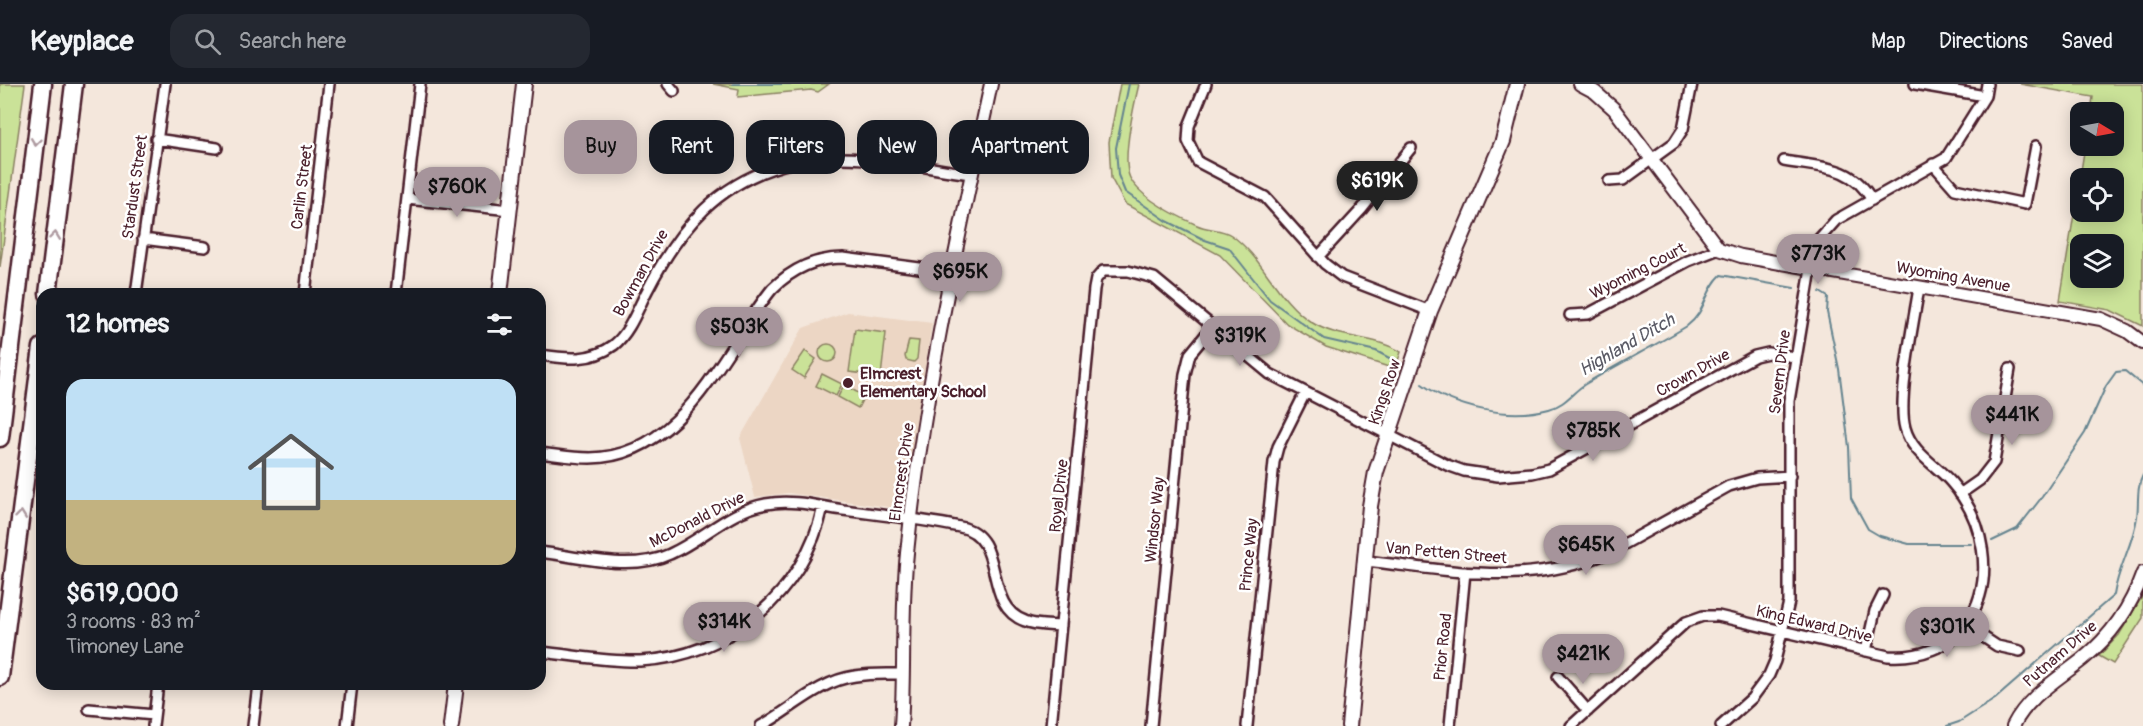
<!DOCTYPE html>
<html lang="en">
<head>
<meta charset="utf-8">
<style>
	:root { --surface:#171b24; --page:#242831; --text:#f1f3f6; --muted:#9ea1a6; --line:#363941; --accent:#a6949b }
	body { margin:0; font-family:Pangolin,sans-serif; background:var(--page); color:var(--text); height:100vh; display:flex; flex-direction:column; font-size:22px; white-space:nowrap }
	* { box-sizing:border-box; margin:0 }
	p { font-size:20px; color:var(--muted) }
	.icon { flex:none; width:33px; height:33px; fill:none; stroke:currentColor; stroke-width:2; stroke-linecap:round; stroke-linejoin:round }
	.map { position:relative; flex:1; overflow:hidden }
	.drawer { position:absolute; left:36px; top:204px; width:510px; height:402px; display:flex; flex-direction:column; background:var(--surface); border-radius:18px; box-shadow:0 3px 15px #0003 }
	.drawer>* { flex:none }
	.hud { position:absolute; left:564px; top:36px; width:570px; height:54px; display:flex; gap:12px }
	.needle { width:39px; rotate:100deg }
	.buttons { position:absolute; left:2070px; top:18px; display:grid; gap:12px }
	.buttons a { display:grid; place-items:center; width:54px; height:54px; border-radius:12px; background:var(--surface); box-shadow:0 3px 15px #0003; font-size:30px }
	.price { position:absolute; translate:-50% -51px; padding:0 14px; border-radius:21px; background:var(--accent); color:#111; font-size:20px; line-height:39px; filter:drop-shadow(0 2px 3px #0008) }
	.price::after { content:''; position:absolute; left:50%; top:36px; width:18px; height:14px; margin-left:-9px; background:inherit; clip-path:polygon(0 0,100% 0,50% 100%) }
	.price.selected { background:#222; color:#fff }
	ul { padding:0; list-style:none }
	li { display:grid; align-content:center; gap:12px; height:318px; padding:0 30px }
	li+li { border-top:2px solid var(--line) }
	li span { display:grid; place-items:center; height:186px; border-radius:18px; color:#555 }
	li>.icon { margin-inline-start:auto }
	span .icon { width:108px; height:108px; fill:#fffc; stroke-width:1 }
	li b { font-size:26px }
	h2 { display:flex; justify-content:space-between; align-items:center; height:72px; padding:0 30px; font-size:26px }
	.chip { padding:0 21px; border-radius:18px; background:var(--surface); box-shadow:0 3px 15px #0003; font-size:21px; line-height:54px }
	.chip.selected { background:var(--accent); color:#111 }
	header { display:flex; align-items:center; gap:36px; box-sizing:border-box; height:84px; padding:0 30px; background:var(--surface); border-bottom:2px solid var(--line) }
	header strong { font-size:28px }
	nav { display:flex; gap:33px; margin-inline-start:auto; font-size:21px }
	.search { width:420px; height:54px; background:var(--page); display:flex; align-items:center; gap:15px; box-sizing:border-box; padding:0 21px; border-radius:18px; color:var(--muted); font-size:22px }
	.map>svg:first-child { display:block }
	.built { fill:#ecd6c4 }
	.green { fill:#cae298; stroke:#8a8062; stroke-width:1.5; fill-rule:evenodd }
	.lines { fill:none; stroke-linecap:round; stroke-linejoin:round }
	.stream { stroke:#65848f; stroke-width:2 }
	.minor-casing { stroke:#4a1f2b; stroke-width:14 }
	.tertiary-casing { stroke:#4a1f2b; stroke-width:16 }
	.secondary-casing { stroke:#4a1f2b; stroke-width:18 }
	.motorway-casing { stroke:#4a1f2b; stroke-width:21 }
	.minor { stroke:#fff; stroke-width:9 }
	.tertiary { stroke:#fff; stroke-width:12 }
	.secondary { stroke:#fff; stroke-width:14 }
	.motorway { stroke:#fff; stroke-width:16 }
	.oneway { stroke:#ae9aa0 }
	.poi-dot { fill:#4a1f2b; stroke:#fff; stroke-width:2 }
	.labels { text-anchor:middle; dominant-baseline:central; stroke-width:5; stroke-linejoin:round; paint-order:stroke }
	.street-label { font-size:16px; fill:#4a1f2b; stroke:#fff }
	.poi-label { font-size:16px; font-weight:bold; fill:#4a1f2b; stroke:#fff; text-anchor:start }
	.water-label { font-size:18px; font-style:italic; fill:#5a5a65; stroke:#fff }
</style>
</head>
<body>
<header>
<strong>Keyplace</strong>
<div class="search"><svg class="icon" aria-label="search" viewBox="0 0 24 24"><circle cx="10" cy="10" r="6"/><path d="M15 15l6 6"/></svg>Search here</div>
<nav><a>Map</a><a>Directions</a><a>Saved</a></nav>
</header>
<div class="map">
<svg width="2143" height="642" viewBox="0 0 2143 642">
	<rect width="100%" height="100%" fill="#f4e7dc"/>
	<filter id="ink" filterUnits="userSpaceOnUse"><feTurbulence type="fractalNoise" baseFrequency=".0167" numOctaves="2"/><feDisplacementMap in="SourceGraphic" scale="12" xChannelSelector="R" yChannelSelector="G"/><feConvolveMatrix kernelMatrix="1 2 1 2 8 2 1 2 1" color-interpolation-filters="sRGB"/></filter>
	<g filter="url(#ink)">
		<path class="built" d="M848,228L932,239L905,418L895,424L788,409L755,413L740,354L803,244Z"/>
		<path class="green" d="M0,0H25L0,183Z
			M713,0H829L818,8L811,6L738,13L739,5Z
			M1120,0H1139C1134,21 1121,76 1130,94C1140,114 1177,132 1197,141C1207,146 1222,145 1231,151C1262,172 1277,216 1311,238C1339,256 1373,251 1401,268L1395,285L1326,263L1287,240L1220,171L1125,120L1111,94L1109,58Z
			M2020,0H2143V242L2110,226L2060,217L2085,62H2114V28H2091L2093,13ZM2080,94H2114V128H2080ZM2080,160H2114V194H2080Z
			M855,245L886,249L881,292L849,288Z
			M909,256L919,257L917,275L914,278L906,276L905,272Z
			M819 269a9 9 0 1 1 18 0a9 9 0 1 1-18 0Z
			M805,267L816,275L804,294L792,286Z
			M822,290L842,300L836,312L816,302Z
			M844,301L864,312L858,324L838,313Z
			M2143,511V534L2113,580L2099,572L2119,551Z"/>
		<g class="lines">
			<path class="stream" d="M733,0H795
				M1129,0L1116,64L1118,91L1125,108L1167,137L1205,156L1229,164L1270,216L1324,255L1376,267L1395,277
				M1820,208L1828,213L1827,228L1839,285L1849,363L1851,414L1868,445L1880,452L1909,460H1971
				M1422,300C1455,324 1509,336 1549,325C1566,321 1573,307 1587,299C1619,279 1655,262 1687,242C1707,227 1704,207 1721,191L1794,204
				M1992,457L2017,445L2042,413L2085,349L2106,302L2116,288L2125,287L2143,302
				M1947,642L1959,638L1995,615L2114,511C2118,483 2133,461 2137,433C2139,419 2136,404 2143,391"/>
			<defs>
				<path id="minor" d="M668,0L674,7
					M1206,0L1189,42L1188,57L1198,78L1265,113L1325,180L1342,193L1430,227
					M1915,0L1985,12
					M156,55L217,64
					M1784,77C1822,84 1851,80 1872,116
					M1933,80L1955,105L2025,120L2036,62
					M1609,97L1623,96L1674,59L1683,45L1692,0
					M407,115L510,126
					M143,155L205,163
					M1318,173L1362,125L1411,64
					M136,210L165,0
					M305,210L329,0
					M396,210L420,0
					M1570,231L1588,230L1688,177L1719,165
					M540,271C567,275 591,278 614,261C630,248 638,224 647,207C679,144 719,96 791,79C851,66 912,82 971,90
					M540,369C557,371 574,374 590,374C684,373 722,267 772,205C791,186 815,174 843,174L950,188
					M1960,410L1980,396L1994,378L2010,285
					M540,468C580,473 632,488 670,470C704,455 728,427 766,420C792,415 817,422 843,426C882,431 921,435 960,443C1008,452 981,522 1025,537C1036,542 1049,541 1061,542
					M1365,477C1451,486 1527,504 1610,468L1729,402L1757,394L1790,392
					M1965,541L1997,562L2020,567
					M1866,567L1875,527L1883,511
					M540,568C573,571 607,578 640,577C729,573 804,509 823,423
					M1558,593L1588,627
					M89,625L154,631
					M153,642L158,600
					M253,642L258,600
					M347,642L352,600
					M761,642C792,625 819,597 855,592C871,589 887,590 902,590
					M1051,642L1094,205L1096,195L1103,187H1128L1154,194L1270,290L1447,381L1464,387L1498,392L1532,389L1549,385L1755,272L1768,269L1795,273
					M1151,642L1185,290L1190,270L1213,242
					M1247,642L1274,378L1278,363L1305,309
					M1450,642L1465,488
					M1571,642L1686,538L1703,532H1718L1888,572C1919,574 1950,564 1968,537C1996,495 1984,435 1951,398C1935,380 1912,369 1905,344C1897,316 1914,236 1919,204
					M1721,642L1752,614L1769,591L1775,577L1789,518V317L1811,185L1819,155L1836,136L1946,74L1985,12L1987,0"/>
				<path id="tertiary" d="M1580,0L1595,8L1614,25L1719,165L1741,172L2101,235L2127,247L2143,259
					M901,642C905,585 901,527 907,469C923,311 958,155 991,0
					M2013,642C2028,612 2057,596 2083,575C2110,553 2131,523 2143,489"/>
				<path id="secondary" d="M500,210L524,0
					M451,642L456,600
					M1349,642L1370,422L1376,388L1430,227L1503,57L1517,0"/>
				<path id="motorway" d="M48,210L74,0
					M0,354L43,0
					M0,593L42,263"/>
			</defs>
			<use href="#minor" class="minor-casing"/>
			<use href="#tertiary" class="tertiary-casing"/>
			<use href="#secondary" class="secondary-casing"/>
			<use href="#motorway" class="motorway-casing"/>
			<use href="#minor" class="minor"/>
			<use href="#tertiary" class="tertiary"/>
			<use href="#secondary" class="secondary"/>
			<use href="#motorway" class="motorway"/>
		</g>
		<defs><path id="oneway-chevron" d="M-2-3.5L2.5 0L-2 3.5" fill="none" stroke-width="1.6" stroke-linecap="round" stroke-linejoin="round" transform="scale(1.5)"/></defs>
		<g class="oneway">
			<use href="#oneway-chevron" transform="translate(36 58) rotate(97)"/>
			<use href="#oneway-chevron" transform="translate(55 152) rotate(-83)"/>
			<use href="#oneway-chevron" transform="translate(21 431) rotate(-83)"/>
		</g>
	</g>
	<circle class="poi-dot" cx="848" cy="299" r="6"/>
	<g class="labels">
		<g class="street-label">
			<text transform="translate(135 103) rotate(-82)">Stardust Street</text>
			<text transform="translate(302 103) rotate(-83)">Carlin Street</text>
			<text transform="translate(1638 187) rotate(-27)">Wyoming Court</text>
			<text transform="translate(641 189) rotate(-61)">Bowman Drive</text>
			<text transform="translate(1953 193) rotate(10)">Wyoming Avenue</text>
			<text transform="translate(1780 288) rotate(-83)">Severn Drive</text>
			<text transform="translate(1693 289) rotate(-29)">Crown Drive</text>
			<text transform="translate(1385 308) rotate(-71)">Kings Row</text>
			<text transform="translate(902 388) rotate(-82)">Elmcrest Drive</text>
			<text transform="translate(1059 412) rotate(-84)">Royal Drive</text>
			<text transform="translate(697 436) rotate(-27)">McDonald Drive</text>
			<text transform="translate(1155 436) rotate(-84)">Windsor Way</text>
			<text transform="translate(1446 469) rotate(5)">Van Petten Street</text>
			<text transform="translate(1249 471) rotate(-84)">Prince Way</text>
			<text transform="translate(1814 540) rotate(13)">King Edward Drive</text>
			<text transform="translate(1443 563) rotate(-84)">Prior Road</text>
			<text transform="translate(2060 570) rotate(-41)">Putnam Drive</text>
		</g>
		<g class="poi-label">
			<text x="860" y="290">Elmcrest<tspan x="860" dy="18">Elementary School</tspan></text>
		</g>
		<g class="water-label">
			<text transform="translate(1627 261) rotate(-30)">Highland Ditch</text>
		</g>
	</g>
</svg>
<div class="buttons">
<a><svg class="needle" viewBox="-14 -14 28 28"><path d="M0-13l5 13h-10z" fill="#e53935"/><path d="M0 13l5-13h-10z" fill="#9ea1a6"/></svg></a>
<a><svg class="icon" aria-label="locate" viewBox="0 0 24 24"><circle cx="12" cy="12" r="6"/><path d="M12 2v4M12 18v4M2 12h4M18 12h4"/></svg></a>
<a><svg class="icon" aria-label="layers" viewBox="0 0 24 24"><path d="M12 4l9 5-9 5-9-5zM3 14l9 5 9-5"/></svg></a>
</div>
<b class="price selected" style="left:1377px;top:128px">$619K</b>
<b class="price" style="left:457px;top:134px">$760K</b>
<b class="price" style="left:1818px;top:201px">$773K</b>
<b class="price" style="left:960px;top:219px">$695K</b>
<b class="price" style="left:739px;top:274px">$503K</b>
<b class="price" style="left:1240px;top:283px">$319K</b>
<b class="price" style="left:2012px;top:362px">$441K</b>
<b class="price" style="left:1593px;top:378px">$785K</b>
<b class="price" style="left:1586px;top:492px">$645K</b>
<b class="price" style="left:724px;top:569px">$314K</b>
<b class="price" style="left:1947px;top:574px">$301K</b>
<b class="price" style="left:1583px;top:601px">$421K</b>
<div class="hud">
<a class="chip selected">Buy</a>
<a class="chip">Rent</a>
<a class="chip">Filters</a>
<a class="chip">New</a>
<a class="chip">Apartment</a>
</div>
<section class="drawer">
<h2>12 homes<svg class="icon" aria-label="filters" viewBox="0 0 24 24"><path d="M4 7h16M4 17h16"/><circle cx="9" cy="7" r="2"/><circle cx="15" cy="17" r="2"/></svg></h2>
<ul>
<li><span style="background:linear-gradient(#bfe0f5 65%,#c2b280 0)"><svg class="icon" aria-label="home" viewBox="0 0 24 24"><path d="M3 11l9-7 9 7M6 9v11h12V9"/></svg></span><div><b>$619,000</b><p>3 rooms · 83 m²</p><p>Timoney Lane</p></div></li>
</ul>
</section>
</div>
</body>
</html>
